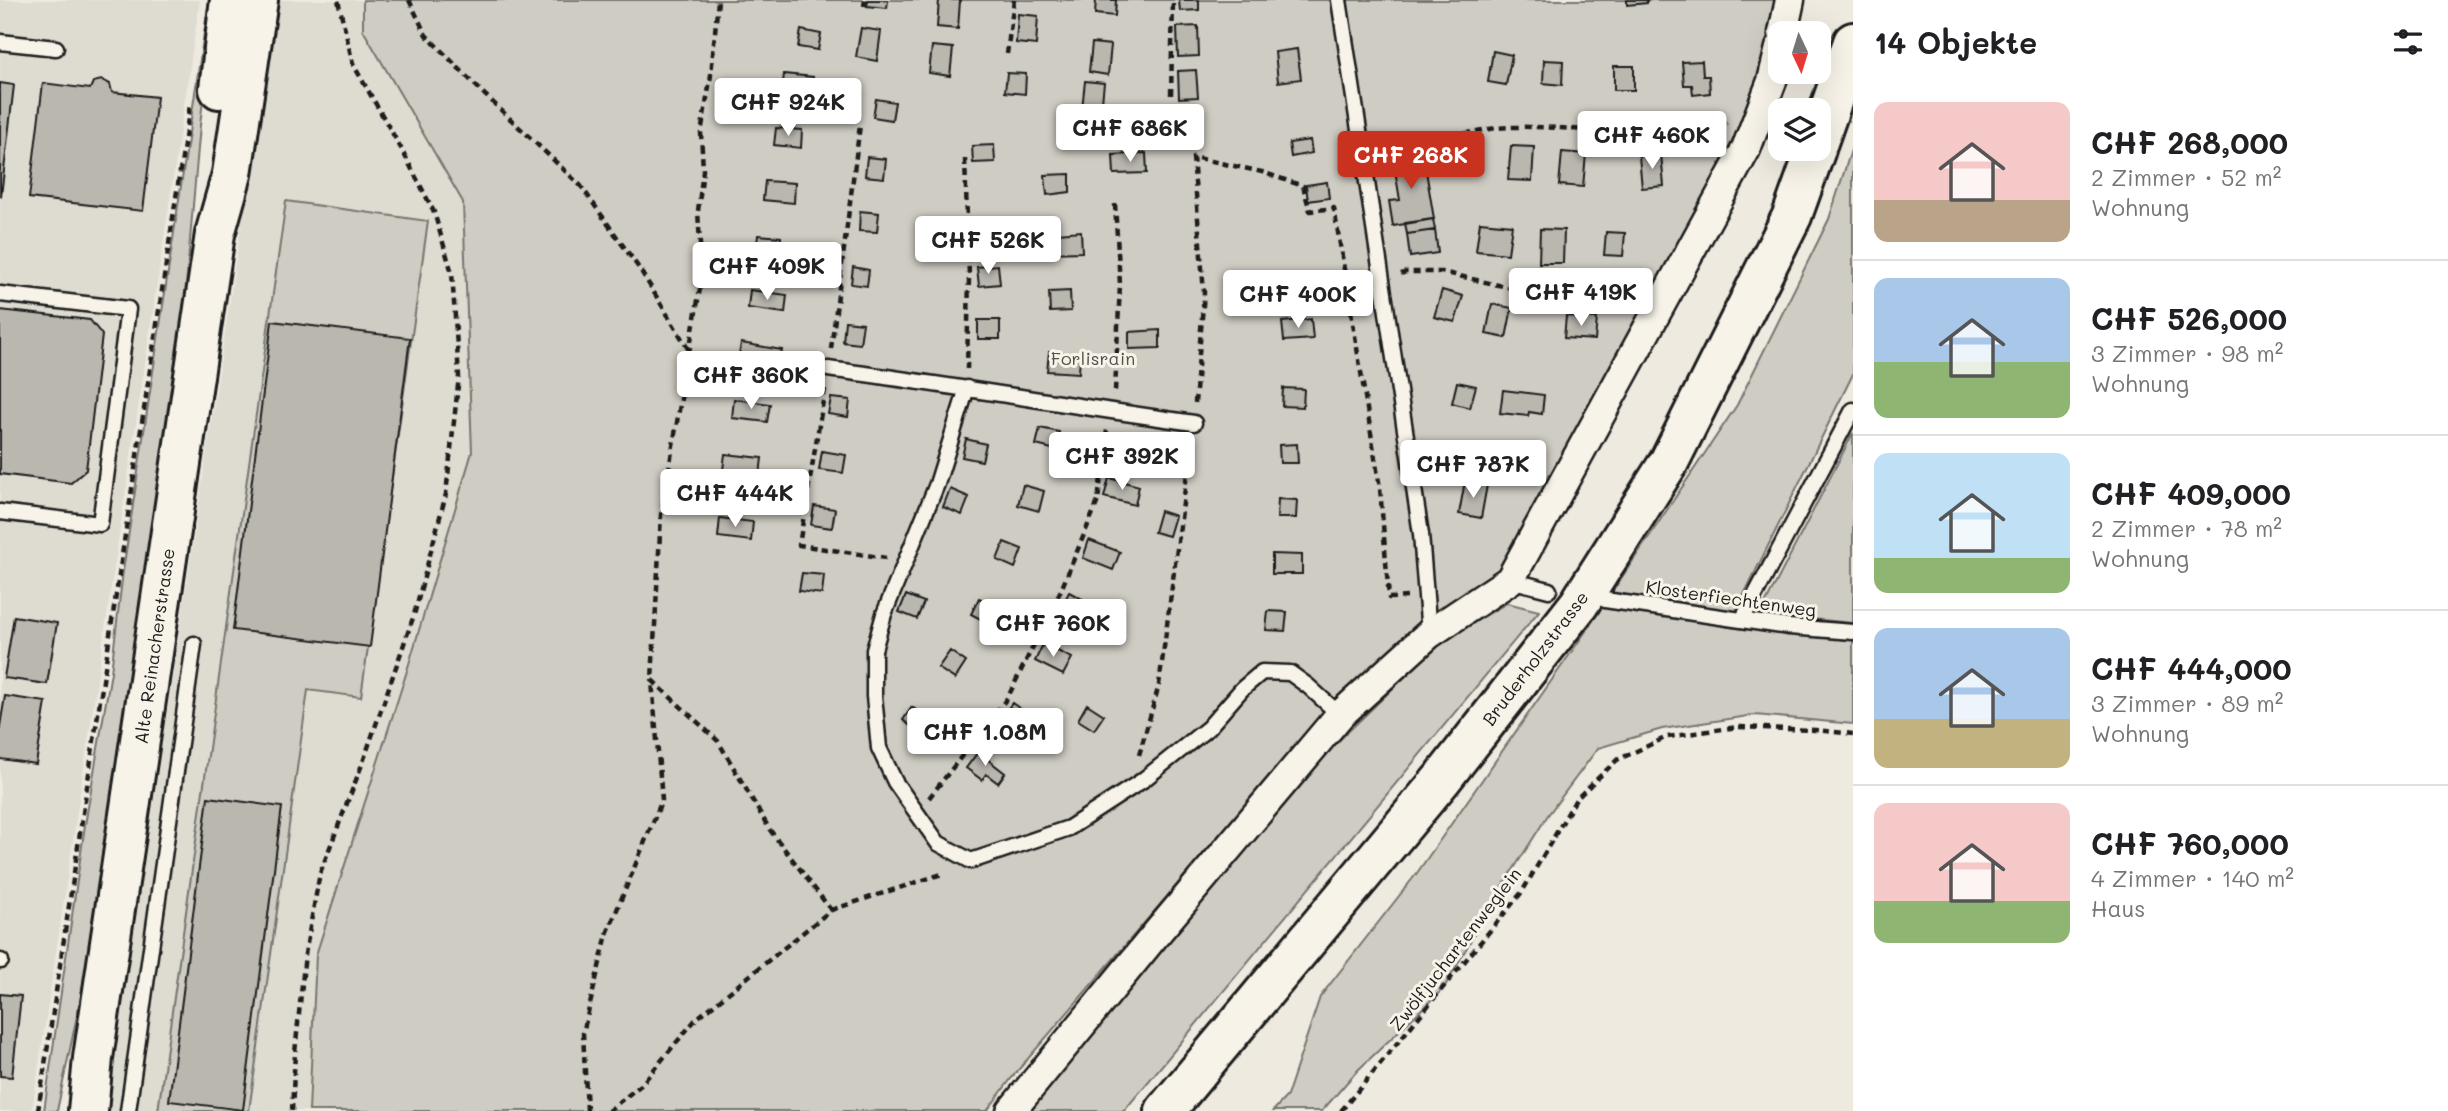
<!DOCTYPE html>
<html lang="de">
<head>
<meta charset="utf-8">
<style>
	:root { --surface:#fff; --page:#f2f2f2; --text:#202124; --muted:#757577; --line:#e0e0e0; --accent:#c8321e }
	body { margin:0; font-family:Mali,sans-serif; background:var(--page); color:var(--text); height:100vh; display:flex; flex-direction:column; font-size:26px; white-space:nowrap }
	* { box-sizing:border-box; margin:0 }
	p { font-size:23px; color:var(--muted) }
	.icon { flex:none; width:38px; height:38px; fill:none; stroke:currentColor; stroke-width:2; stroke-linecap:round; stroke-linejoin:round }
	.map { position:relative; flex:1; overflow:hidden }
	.drawer { display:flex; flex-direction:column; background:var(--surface); width:595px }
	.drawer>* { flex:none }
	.needle { width:46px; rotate:176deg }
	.tools { position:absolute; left:1768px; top:21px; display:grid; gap:14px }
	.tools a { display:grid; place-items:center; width:63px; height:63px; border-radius:14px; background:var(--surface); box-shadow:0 7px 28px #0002; font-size:35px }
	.price { position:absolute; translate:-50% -60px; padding:0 16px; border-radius:7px; background:#fff; color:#222; font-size:23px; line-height:46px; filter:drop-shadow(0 2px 4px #0008) }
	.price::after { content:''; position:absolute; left:50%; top:42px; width:21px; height:16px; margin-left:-10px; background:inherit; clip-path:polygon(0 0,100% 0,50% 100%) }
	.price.active { background:var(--accent); color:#fff }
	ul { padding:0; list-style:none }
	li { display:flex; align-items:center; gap:21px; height:175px; padding:0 21px }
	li+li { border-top:2px solid var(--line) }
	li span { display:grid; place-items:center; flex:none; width:196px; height:140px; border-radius:14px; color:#555 }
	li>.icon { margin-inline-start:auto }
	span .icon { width:84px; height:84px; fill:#fffc; stroke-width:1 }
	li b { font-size:30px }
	h2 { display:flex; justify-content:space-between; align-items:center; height:84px; padding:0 21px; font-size:30px }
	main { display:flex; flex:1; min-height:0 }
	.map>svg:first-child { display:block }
	.built { fill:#dedbd1 }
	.green { fill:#cfccc3; stroke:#767470; stroke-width:2 }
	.building { fill:#bab7af; stroke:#1c1c1c; stroke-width:2 }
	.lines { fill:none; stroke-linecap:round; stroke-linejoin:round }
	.service-casing { stroke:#1c1c1c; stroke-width:19 }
	.minor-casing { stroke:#1c1c1c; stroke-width:33 }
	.secondary-casing { stroke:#1c1c1c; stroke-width:44 }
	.primary-casing { stroke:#1c1c1c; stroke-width:44 }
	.path { stroke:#1c1c1c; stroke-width:4.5; stroke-dasharray:7 5; stroke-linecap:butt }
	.service { stroke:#f7f3e8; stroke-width:14 }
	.minor { stroke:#f7f3e8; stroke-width:28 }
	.secondary { stroke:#f7f3e8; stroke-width:38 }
	.primary { stroke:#f7f3e8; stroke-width:38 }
	.labels { text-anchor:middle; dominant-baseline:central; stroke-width:6; stroke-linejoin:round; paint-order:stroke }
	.park-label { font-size:18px; fill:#52514e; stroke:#f7f3e8 }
	.street-label { font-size:18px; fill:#1c1c1c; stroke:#f7f3e8 }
</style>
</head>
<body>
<main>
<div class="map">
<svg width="1853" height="1111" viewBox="0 0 1853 1111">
	<rect width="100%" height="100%" fill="#eeeae0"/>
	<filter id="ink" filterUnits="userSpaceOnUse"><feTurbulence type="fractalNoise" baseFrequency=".0143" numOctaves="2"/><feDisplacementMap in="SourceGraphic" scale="14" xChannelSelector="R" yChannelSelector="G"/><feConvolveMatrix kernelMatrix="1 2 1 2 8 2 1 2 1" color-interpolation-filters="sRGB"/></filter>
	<g filter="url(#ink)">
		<path class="built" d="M0,0H200L32,1111H0Z
			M279,0H363V30L463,202L472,452L406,674L316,954L309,1111H107L249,173Z"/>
		<path class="green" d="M209,0H215L200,125L186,286L169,428L86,973L57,1111H44L85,825L111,672L123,571Z
			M363,0H1783L1769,51L1729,158L1507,558L1483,589L1330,706L1014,1075L987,1111H309L316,955L406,674L472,452L463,202L363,30Z
			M1853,144V374L1728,627L1853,640V724L1755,715L1662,729L1598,748L1548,815L1492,903L1444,988L1356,1072L1322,1111H1273L1287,1096L1320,997L1417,873L1584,634L1737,405L1829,219Z
			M286,201L428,221L361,697L308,690L249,1111H158Z
			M1853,433V623L1760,614Z
			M1507,603L1539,611L1124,1111H1022L1295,783L1441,642Z"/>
		<path class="building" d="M868,0H888L887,8L867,6Z
			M939,0H960L958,29L937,27Z
			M1096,0H1116L1115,16L1095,14Z
			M1179,0H1199V10L1180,11Z
			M1627,0H1647V3L1627,5Z
			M1018,14L1038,16L1036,45L1016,43Z
			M1198,26L1199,56L1178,57L1177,27Z
			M861,28L881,31L877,61L856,57Z
			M801,30L821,34L818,50L798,47Z
			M1092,43L1111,45L1108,75L1089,72Z
			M932,46L953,48L950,76L929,73Z
			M1297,49L1301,79L1278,82L1275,52Z
			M1493,51L1512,55L1506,85L1488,82Z
			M1544,60L1563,61L1562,85L1543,83Z
			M1702,61L1703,76H1709L1710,93L1693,95L1692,85H1684L1682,62Z
			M1614,66H1634V90H1614Z
			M1196,70L1198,97L1179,98L1178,71Z
			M1007,73L1026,74L1025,94L1005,92Z
			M784,74L813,77L811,94L782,91Z
			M102,80L110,84L112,92L157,97L143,211L29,198L43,83L90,89L93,82Z
			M1085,81L1104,83L1101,111L1082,109Z
			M0,83L14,85L1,196L0,195Z
			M876,99L895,102L892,120L873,117Z
			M1185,106L1187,136L1169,137L1167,108Z
			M776,128L802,130L801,148L774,145Z
			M1310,140L1312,153L1291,157L1289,143Z
			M994,145L995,162L973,163L972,146Z
			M1511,146L1534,147L1532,181L1508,180Z
			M1562,152L1586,154L1583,187L1559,185Z
			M1146,153L1147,173L1114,174L1113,155Z
			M1423,153L1434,219L1393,226L1389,201L1400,200L1393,158Z
			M1661,154L1664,186L1642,188L1639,156Z
			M867,157L886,159L884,178L865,176Z
			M1070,174V192L1047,195L1045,175Z
			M765,181L795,183L794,203L763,200Z
			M1327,182L1329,198L1308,201L1306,185Z
			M860,211L879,213L877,232L859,231Z
			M1433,219L1435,230L1407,234L1405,223Z
			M1480,222L1512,225L1508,254L1476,251Z
			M1540,229L1564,230L1563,263H1539Z
			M1435,230L1438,253L1410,257L1407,234Z
			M1081,231L1082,252L1048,253L1046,234Z
			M1606,232L1625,233L1623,256L1604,255Z
			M758,235L781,237L779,257L756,254Z
			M998,265L1000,284L979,286L977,267Z
			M853,267L869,270L867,286L851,284Z
			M750,290L787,295L785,313L748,308Z
			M1442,290L1463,296L1455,322L1434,317Z
			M1070,291L1071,311L1050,312L1049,292Z
			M1492,304L1512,308L1506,338L1486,334Z
			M0,310L90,320L102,335L86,470L71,483L0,474Z
			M1566,316L1597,318L1595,340L1564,338Z
			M1311,319L1313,339L1284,341L1282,322Z
			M978,320H1000V339H978Z
			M272,321L410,338L370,647L233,630Z
			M845,321L863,323L860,344L843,342Z
			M1160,330V348L1129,349V332Z
			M741,343L782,350L779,368L738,361Z
			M1049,352L1080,355L1079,373L1047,371Z
			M1457,382L1476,386L1470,408L1452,403Z
			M1283,388L1304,389L1303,407L1282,406Z
			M1503,390L1544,395L1542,414L1529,412L1528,416L1500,413Z
			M831,398L850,400L848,417L828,414Z
			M734,399L770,404L767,422L732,418Z
			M1040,428L1059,432L1056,450L1036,445Z
			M966,439L986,444L982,461L962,457Z
			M1297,444L1298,463H1280L1279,445Z
			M822,451L846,455L843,473L819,470Z
			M725,454L762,458L760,475L723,470Z
			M1109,478L1139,486L1135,505L1104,497Z
			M1465,481L1487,485L1481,518L1459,514Z
			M1023,485L1044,491L1039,511L1018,505Z
			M950,489L969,497L962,515L943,507Z
			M1278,499L1297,500L1296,518H1277Z
			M814,506L835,509L832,528L811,525Z
			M1160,511L1175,516L1169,536L1154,532Z
			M720,518L753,522L751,541L718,537Z
			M1089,540L1120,552L1113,570L1083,558Z
			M1004,542L1022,549L1015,568L997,560Z
			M1272,554L1302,555V574H1272Z
			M802,573L824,575L822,594L799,591Z
			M1069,592L1086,601L1072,631L1054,622Z
			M906,595L924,602L917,619L899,612Z
			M979,598L998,608L990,624L971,614Z
			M1268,611L1287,612L1285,631L1266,630Z
			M14,616L57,623L47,684L4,678Z
			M1043,644L1072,658L1063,675L1035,661Z
			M950,651L966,662L955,679L938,668Z
			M5,696L46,702L36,764L0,759V726Z
			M1012,703L1039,722L1029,736L1002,717Z
			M1087,704L1104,715L1094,730L1078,720Z
			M912,707L928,719L918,732L903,720Z
			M978,752L1005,773L998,783L986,774L982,780L966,768Z
			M208,797L282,807L243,1110L169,1101Z
			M0,994L21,996L12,1077L0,1076Z"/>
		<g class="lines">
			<defs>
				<path id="service" d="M1339,0L1421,534L1429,634
					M0,42L56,48
					M0,294L128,309L100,524L0,512
					M828,369C950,385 1072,406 1194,423
					M967,388L937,484L884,614L874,650V696L879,748L895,782L938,843L971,861L1069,828L1143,780L1208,728L1242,689L1262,672L1290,673L1308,686L1340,715
					M1510,580L1549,590
					M1605,600L1789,627L1853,632
					M1742,620L1853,410
					M0,961H1
					M128,1111L194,644"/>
				<path id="minor" d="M1783,33L1790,0
					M1011,1111L1156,934L1340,715L1429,634L1510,580L1746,149L1772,81L1780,48"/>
				<path id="secondary" d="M1818,142L1853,42
					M1165,1111L1442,779L1579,604L1669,462L1792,216L1816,149"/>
				<path id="primary" d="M219,89L230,0
					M88,1111L93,1058L215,234L232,174L258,0"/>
			</defs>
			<use href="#service" class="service-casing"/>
			<use href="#minor" class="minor-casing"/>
			<use href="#secondary" class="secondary-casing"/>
			<use href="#primary" class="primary-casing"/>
			<path class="path" d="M409,0L426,35L485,95L581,186L641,271L690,352
				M864,6L865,0
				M1007,54L1014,0
				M1171,95L1173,0
				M1383,155C1426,145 1469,128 1514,127C1588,125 1652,145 1727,123
				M965,159L969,277L967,369
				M1115,204L1120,284L1115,391
				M1401,274L1406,272H1442L1520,290L1576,298L1634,295
				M831,349L860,125
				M825,389L799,545L886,558
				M1195,403L1204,293L1193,157L1262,172L1303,186L1310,211L1334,208L1380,488L1389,598L1407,597
				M1431,462L1463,463L1531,472
				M1139,755L1159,685L1191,443
				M929,798L1008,697L1061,590L1098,501L1107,430
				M831,910L945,873
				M38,1111L190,105
				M292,1111L295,1053L305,954L320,873L363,762L414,615L446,494L459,376L452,273L434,212L402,150L353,64L338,0
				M587,1111L583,1033L607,934L662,800L652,681
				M608,1111L641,1085L696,1019L831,910L770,830L718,741L652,680L661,515L702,277L698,211L703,170L701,133L711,75L718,0
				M1341,1111L1522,892L1576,799L1617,760L1667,737L1737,727L1815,730L1853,734"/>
			<use href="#service" class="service"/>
			<use href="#minor" class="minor"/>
			<use href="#secondary" class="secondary"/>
			<use href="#primary" class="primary"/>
		</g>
	</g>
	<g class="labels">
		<g class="park-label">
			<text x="1093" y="358">Forlisrain</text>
		</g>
		<g class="street-label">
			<text transform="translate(1731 598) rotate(8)">Klosterfiechtenweg</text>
			<text transform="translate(154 646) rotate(-82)">Alte Reinacherstrasse</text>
			<text transform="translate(1535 658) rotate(-53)">Bruderholzstrasse</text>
			<text transform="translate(1455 949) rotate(-52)">Zwölfjuchartenweglein</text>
		</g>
	</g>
</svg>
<div class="tools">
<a><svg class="needle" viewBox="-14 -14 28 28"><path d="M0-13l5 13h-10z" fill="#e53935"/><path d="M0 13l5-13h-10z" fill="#757577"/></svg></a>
<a><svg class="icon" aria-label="layers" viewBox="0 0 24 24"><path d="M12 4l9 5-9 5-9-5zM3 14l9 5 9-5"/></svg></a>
</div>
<b class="price" style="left:788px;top:138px">CHF 924K</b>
<b class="price" style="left:1130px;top:164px">CHF 686K</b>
<b class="price" style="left:1652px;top:171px">CHF 460K</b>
<b class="price active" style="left:1411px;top:191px">CHF 268K</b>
<b class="price" style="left:988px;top:276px">CHF 526K</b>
<b class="price" style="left:767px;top:302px">CHF 409K</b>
<b class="price" style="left:1581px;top:328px">CHF 419K</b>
<b class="price" style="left:1298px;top:330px">CHF 400K</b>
<b class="price" style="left:751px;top:411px">CHF 360K</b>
<b class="price" style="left:1122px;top:492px">CHF 392K</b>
<b class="price" style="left:1473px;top:500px">CHF 787K</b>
<b class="price" style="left:735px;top:529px">CHF 444K</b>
<b class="price" style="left:1053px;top:659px">CHF 760K</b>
<b class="price" style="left:985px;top:768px">CHF 1.08M</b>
</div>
<section class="drawer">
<h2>14 Objekte<svg class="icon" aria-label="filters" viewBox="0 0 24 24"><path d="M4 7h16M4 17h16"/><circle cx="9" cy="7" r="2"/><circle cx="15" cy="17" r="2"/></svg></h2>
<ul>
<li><span style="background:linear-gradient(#f6c9c9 70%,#b9a48a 0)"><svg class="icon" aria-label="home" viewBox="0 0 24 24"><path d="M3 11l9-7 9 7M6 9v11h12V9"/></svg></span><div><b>CHF 268,000</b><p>2 Zimmer · 52 m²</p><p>Wohnung</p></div></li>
<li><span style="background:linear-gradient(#a9c7e8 60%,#8fb573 0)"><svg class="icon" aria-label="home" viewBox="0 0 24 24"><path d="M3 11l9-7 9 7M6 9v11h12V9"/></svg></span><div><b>CHF 526,000</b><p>3 Zimmer · 98 m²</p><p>Wohnung</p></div></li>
<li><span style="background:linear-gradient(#bfe0f5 75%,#8fb573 0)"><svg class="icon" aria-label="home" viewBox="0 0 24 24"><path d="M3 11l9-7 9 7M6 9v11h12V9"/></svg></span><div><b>CHF 409,000</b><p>2 Zimmer · 78 m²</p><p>Wohnung</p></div></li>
<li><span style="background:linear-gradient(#a9c7e8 65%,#c2b280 0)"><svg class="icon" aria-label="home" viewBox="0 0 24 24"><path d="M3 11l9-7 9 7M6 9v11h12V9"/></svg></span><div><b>CHF 444,000</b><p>3 Zimmer · 89 m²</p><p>Wohnung</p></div></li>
<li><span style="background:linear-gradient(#f6c9c9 70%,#8fb573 0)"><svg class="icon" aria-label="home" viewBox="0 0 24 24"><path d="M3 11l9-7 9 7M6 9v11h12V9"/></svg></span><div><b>CHF 760,000</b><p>4 Zimmer · 140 m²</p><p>Haus</p></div></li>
</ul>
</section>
</main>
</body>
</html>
